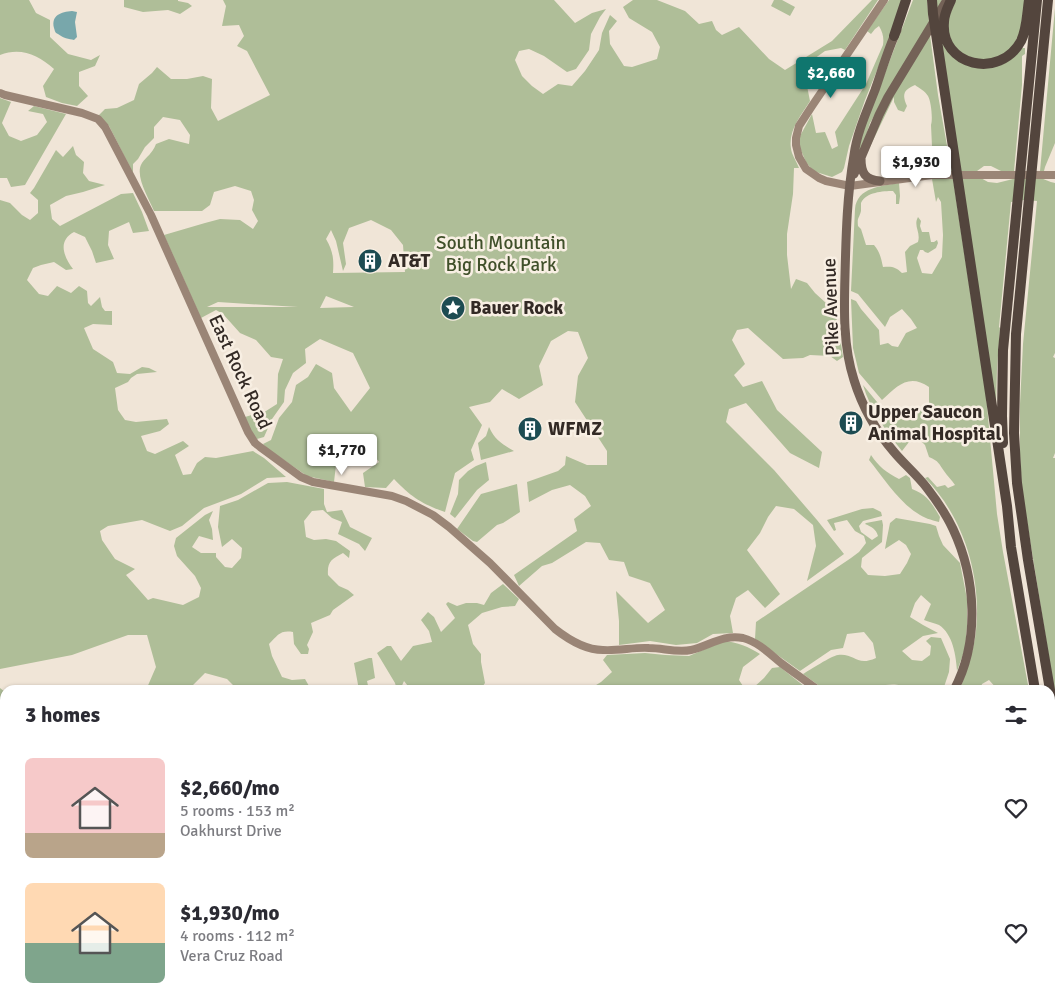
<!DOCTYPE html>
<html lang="en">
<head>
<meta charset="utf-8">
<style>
	:root { --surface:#fff; --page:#f2f2f3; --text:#2b2b33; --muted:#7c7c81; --accent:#0f766e }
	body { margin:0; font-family:Signika,sans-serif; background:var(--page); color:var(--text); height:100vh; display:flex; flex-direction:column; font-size:19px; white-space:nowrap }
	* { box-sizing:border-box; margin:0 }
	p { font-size:16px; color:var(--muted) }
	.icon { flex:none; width:28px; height:28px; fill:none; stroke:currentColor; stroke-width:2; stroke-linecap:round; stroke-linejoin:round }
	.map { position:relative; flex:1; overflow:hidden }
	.side { position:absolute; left:0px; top:685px; width:1055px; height:320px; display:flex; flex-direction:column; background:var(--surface); border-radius:15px 15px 0 0; box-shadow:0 1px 4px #0004 }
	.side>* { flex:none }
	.price { position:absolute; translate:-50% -42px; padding:0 11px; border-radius:5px; background:#fff; color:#222; font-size:16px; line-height:32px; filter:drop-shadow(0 1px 2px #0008) }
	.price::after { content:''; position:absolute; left:50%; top:30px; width:15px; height:11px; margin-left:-8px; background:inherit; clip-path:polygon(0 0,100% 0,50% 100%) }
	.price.selected { background:var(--accent); color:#fff }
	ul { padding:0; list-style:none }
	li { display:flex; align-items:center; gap:15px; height:125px; padding:0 25px }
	li span { display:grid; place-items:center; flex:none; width:140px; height:100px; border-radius:8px; color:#555 }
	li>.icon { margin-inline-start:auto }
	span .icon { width:60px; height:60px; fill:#fffc; stroke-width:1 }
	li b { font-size:21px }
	h2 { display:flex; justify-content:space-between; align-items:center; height:60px; padding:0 25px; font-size:21px }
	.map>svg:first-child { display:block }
	.green { fill:#afbe98; fill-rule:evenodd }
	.water { fill:#78a7ab }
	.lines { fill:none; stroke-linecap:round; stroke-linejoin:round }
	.secondary { stroke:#9a8576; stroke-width:8 }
	.primary { stroke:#746257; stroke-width:9 }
	.highway { stroke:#53453d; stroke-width:10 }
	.labels { text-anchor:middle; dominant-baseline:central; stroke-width:5; stroke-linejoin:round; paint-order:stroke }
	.park-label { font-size:19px; fill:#40502a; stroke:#f8efe3 }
	.poi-label { font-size:19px; font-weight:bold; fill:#332a25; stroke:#f8efe3; text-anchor:start }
	.street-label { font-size:19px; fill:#332a25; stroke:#f8efe3 }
</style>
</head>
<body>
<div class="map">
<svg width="1055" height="1005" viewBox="0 0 1055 1005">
	<rect width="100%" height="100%" fill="#f0e5d7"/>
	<path class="green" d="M0,0H29L36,13L50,20V37L68,54L91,60L100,55L95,66L79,72V86L88,96L77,106L62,103L46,97L43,86L54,69C38,55 21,47 0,55Z
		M124,0H178V1L188,3L192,6L180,14L168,10L143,12L124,7Z
		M223,0H554L575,23L592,13L606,9L600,17L591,34L589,50L576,69L567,72L544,56L529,49L519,51L515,60L522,76L532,86L543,94L558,84L572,86L585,71L599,50L602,33L610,15L617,21L609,31L610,44L624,66L632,67L657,59L660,47L652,32L629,18L623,7L633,0H657L685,11L699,24L712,21L716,30L722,35L739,27L769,59L785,70L832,41L872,0H878L845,50L841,48L825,51L807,64L805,76L810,101C800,117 786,133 792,153C794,158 797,163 799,168H794L793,194L787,234V255L791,289L796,279L807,283L815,293L826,303H835L837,322L831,325L832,338L841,343L843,357L837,361L830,356L810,355L803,358L783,359L748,328L737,330L732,340L745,364L734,375L743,387L762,381L777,410L822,452L819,468L790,453L746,403L729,409L726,422L774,470L817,520L844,554L807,581L816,546L813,525L794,509L776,506L768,517L760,533L747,550L780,594L765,608L748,590L736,598L730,616L733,633L713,634L697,643L676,645L650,641L619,645V621L616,591L648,623L665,610L650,583L629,576L624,562L609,560L600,543L586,542L552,563L542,566L519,586L514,575L577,531L574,519L591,506L585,496L570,485L552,490L529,502L527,482L558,471L565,465L566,456L587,465H607V451L575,402L578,376L588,358L578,332L568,331L551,341L539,366L543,385L519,399L502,389L490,402L469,407L482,425L471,450L474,460L455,473L445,512C422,504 411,497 394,479L386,488L365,487L363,473L379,462L364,442L351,447L337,456L334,482L307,476L268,449L263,444L271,440L279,418L292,402L296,385L308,377L316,364L332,373L334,388L351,412L370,388L353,353L320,339L305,349L306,363L293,373L285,390L284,402L272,419L264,437L257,439L252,433L245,417L266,411L277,404L278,374L283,359L271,357L256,340L240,333L223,314L216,310L201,318L164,235L205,223L220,219L240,220L253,229L258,221L252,210L254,200L251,191L235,186L214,192L210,205L202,211H154C149,199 134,175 142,163C147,156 152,154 156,144L169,139L189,144L190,135L180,120L163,117L154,127V138L145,147L138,159L133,164V173L109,126L98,116L105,109L117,108L134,100L139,84L152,73L157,67L171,79H187L203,76L212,79L211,108L218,121L270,95L247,51L237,46L244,36L239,25L222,26L226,6ZM371,220L391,230L403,245L405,272L333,273C334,259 333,251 326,239L331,230L336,241L343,271L346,264L343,243L349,228ZM326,296L354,307L320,308ZM218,302L298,307H299H207Z
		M774,0H782L795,7L790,16L771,6Z
		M889,0H902L886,48L865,100L849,146L844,168L842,172L832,177L813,171L806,162L800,148V136L812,114L816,133L825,132L832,149L838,146L835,132L866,84L883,45C884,38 883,33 879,26L875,29L871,34L867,31Z
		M913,0H927L929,22L870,123L861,151L858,150L862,133Z
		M935,0H942C937,8 940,13 941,22C941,28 941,35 944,41C954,66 985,76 1008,61C1014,57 1018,52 1021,46L1023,48H1025V54L1022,56V85L1014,171H1001L991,166H984L977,171H935L933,168L931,125C933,119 931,101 928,96C925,91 919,88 915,85C903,90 902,95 907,106L904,112L898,110L894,102V97L865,157L864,165L867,172L875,178C868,176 864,172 863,164C863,154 869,144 873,135C889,100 910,68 930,35L938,95L951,168H960L956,150L942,60V50Z
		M956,0H1025L1020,33L1009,52L987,62L960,54L950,40L947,21Z
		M1055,8V143L1045,167L1044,171H1040Z
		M0,98L11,102L2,123L9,136L21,141L37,135L47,122L43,114L28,111L34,106L66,114L25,185L11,187L7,178H0Z
		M73,146L76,155L84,162L83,173L89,181L105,185L83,192L66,196L50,205L52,219L60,226L121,194L133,193L142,212L149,231L133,233L129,222L109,231L108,245L114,259L96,263L92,251L85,237L74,232C57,241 64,257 73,269L66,270L54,262L41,265L33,268L27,280L39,294L48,296L57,286L71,293L79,286L87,291L88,303L91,306L100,297L102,307L105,311H112V325L93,324L84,328L93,349L113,362L117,373L130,374L142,367L149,368L157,372L137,374L131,378L128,382L115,388L118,410L125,420L136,422L167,419L169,424L160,431L141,436L147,451L155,454L183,441L189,446L175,455L183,475L191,474L197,463L205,457L216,458L253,451L264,458L286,477L267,478L241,494L204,508L182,526L170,531L142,520L108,526L100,531L102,540L115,559L135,569L126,575L148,600L153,598L183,605L199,597L201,588L195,576L177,556L174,546L176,538L205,515L213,511L209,520L212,529L213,540L199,536L192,547L201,553H216V557L225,567L232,568L241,558L242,548L232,539L222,547L218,527L220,506L238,500L268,483L287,482L324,489V504L327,512L342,510L350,527L372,538L365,551L359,544L338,534L342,522L332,518L323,510L312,511L304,521L306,537L314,540L326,539L336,541L350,551L349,558L343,553C332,559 327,561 328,575L339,586L348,590L354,595L333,610L330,615L311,623L313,632L307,645L309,649L308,654H301L294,644L293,632C280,630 278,635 269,644L272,656L282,677L292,680L305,679L309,686L307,690H238L227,679L205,673L193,685L192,690H146L156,667L147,635H128L72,655L0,669V200L10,203L22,215L30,220L38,213V200L30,193L34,188L56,150L63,157Z
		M979,177L988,182L997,183L1013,179L1039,178C1045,179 1049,182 1055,183V353L1053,357L1055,358V453L1053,458H1055V695L1022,490L1020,454V404L1023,344L1037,201L1024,200L1011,202L999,327L1000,328L997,369L996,406L953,179L986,395L997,514L1003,552L1029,690H998L989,680L982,684L980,690H967L961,687C967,668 974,650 976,631C982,576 963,516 925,478L928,477L937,487L945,485L948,488L955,485C952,480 947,476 944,471C939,464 939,461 929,457L925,445L919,439L909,442L902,451C886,431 870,409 863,385L882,408L893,410L905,409L919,412L929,403V387C909,373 897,386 882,400L859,373L853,348L851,299L856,301L861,309L879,330L880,345L888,343L892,346L898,347L906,333L917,328L911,319L902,309L890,317L885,327L858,294L851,291L855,209C857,187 882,186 899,183L900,196L899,204H896V195L893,191C883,191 866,192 861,203C861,204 861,210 861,211C859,219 857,217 858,226L861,229L866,245H874C880,252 881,258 883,267C892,266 896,267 902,273L907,272L905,252L910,246L918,242C921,232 913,226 918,217L921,221L920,226L922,232H929L931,242H934L937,240L938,243L936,248L928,253L925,252L923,250H920L917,258L922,273L932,274L942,257L943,235L941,202L938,197L936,202L932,179Z
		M489,427C495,440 502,444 514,451L481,460L478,443L486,436Z
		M871,455C879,467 886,472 899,479L906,475L910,478L912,489C928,495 932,504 940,517L939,522C931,520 924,518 917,513C899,502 882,476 869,460Z
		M486,462L489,480L477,490L455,518L450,514L458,494L459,480L468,471L476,466Z
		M517,484L520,512L503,523L497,525L477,542L473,541L457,529L481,494Z
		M873,508L881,512L882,516L863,521L859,526L861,532L872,540L878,536C876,529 872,527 865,524L866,523L882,520L883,525L882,542L862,558L861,567L868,575L885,576L900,574L907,563L911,554L906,545L899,540L885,549L886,543L890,523L896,518L930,524L936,526L939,536L943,545L960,563L967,599V626L965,649L957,671C956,656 953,634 939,625C935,623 928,622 924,620L931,604L921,595L915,603L910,617L923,625L938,633L923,636L902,651L912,660L922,661L930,655L931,646L926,641L931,637L941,638L950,659L949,672L943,690H907C900,682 888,685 878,686L875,690H825L803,674C810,670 831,656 838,655C855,653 856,667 876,658L873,643L864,632L847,634L843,648L831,650L800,671L755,639L756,622L851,558L859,552L866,543L864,536L855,531L847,520L834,523L836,530L834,531L827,520L862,509Z
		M503,584L519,599L515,606L502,607L482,613L468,625L473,644L481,654V662L485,683L480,690H411L404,681L400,690H397L395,683L377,653L387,646H391L401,661L413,646L432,642L429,631L421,620L428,612L434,617L441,632L455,618L446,604L448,602L457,606L466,603H477L484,605L491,593Z
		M724,641C737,642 749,647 760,654L743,667L739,680L745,689L753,688L764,678L772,668L780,667L809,690H588L601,682L612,672L603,660L607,655L645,653L665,655L689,656Z
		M369,658H372L375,678L367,681L369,690H359L354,663Z
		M0,688L5,692V1000H123L120,1005H0Z
		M1050,809L1055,836V904L1050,890Z
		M1050,925L1055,939V1005H1033L1034,1000H1050Z
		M211,1000H317L318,1003L325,1005H203Z
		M405,1000H443L438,1005H401Z
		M756,1000H937V1005H754Z
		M944,1000H1005L1006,1005H946Z"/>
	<path class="water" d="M72,11L77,12L75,22L77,37L74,40C69,39 63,38 58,34C55,33 55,31 54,28C51,15 61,12 72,11Z"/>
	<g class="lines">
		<path class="secondary" d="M884,0L812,106L799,126L796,138V145L799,157L806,169L819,178L826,181L850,186L932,175H1055
			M0,93L5,95L82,113L98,119L105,127L151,215L248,432L255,443L260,447L301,477L313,482L392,496L406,501L433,515L449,527L490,563L555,629C569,640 585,650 603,650C619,651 634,647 649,648C663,648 677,653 691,650C709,646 723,634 743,638C758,642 769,653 781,663C793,672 806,681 818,690"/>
		<path class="primary" d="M897,30C888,49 882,70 875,90C867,111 857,132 854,155C847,194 846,235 845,275C844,310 843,346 854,380C862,406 876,431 894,452C904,464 917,475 927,488C937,501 946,514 953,529C976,578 980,641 954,690
			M861,158C861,173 865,180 880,181
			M854,174L879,115L888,97L947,0
			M553,1005L561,1000"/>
		<path class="highway" d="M932,0L933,14L1007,506L1011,547L1035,690
			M951,0C948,7 944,14 944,22C940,66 1000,80 1021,41C1027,29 1027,13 1029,0
			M1048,0L1016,334L1014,433L1017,483L1028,560L1050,690
			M894,36L906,0
			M1003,443L1002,416L1003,350L1037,0
			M1050,690L1055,720
			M1050,783L1055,814
			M1050,899L1055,913"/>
	</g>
	<defs>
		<symbol id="building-disc" viewBox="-11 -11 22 22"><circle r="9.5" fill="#1d4c52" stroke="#f8efe3"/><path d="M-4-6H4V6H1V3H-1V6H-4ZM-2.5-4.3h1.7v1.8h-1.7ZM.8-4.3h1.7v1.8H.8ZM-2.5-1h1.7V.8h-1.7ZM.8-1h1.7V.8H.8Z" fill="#fff"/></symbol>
		<symbol id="sight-disc" viewBox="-11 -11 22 22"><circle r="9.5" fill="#1d4c52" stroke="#f8efe3"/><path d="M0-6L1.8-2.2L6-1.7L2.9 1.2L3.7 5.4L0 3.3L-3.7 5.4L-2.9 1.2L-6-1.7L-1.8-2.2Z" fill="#fff"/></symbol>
	</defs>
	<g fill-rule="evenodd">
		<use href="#building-disc" x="356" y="247" width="28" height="28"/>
		<use href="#sight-disc" x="439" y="294" width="28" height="28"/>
		<use href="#building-disc" x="837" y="409" width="28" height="28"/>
		<use href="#building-disc" x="516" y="415" width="28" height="28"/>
	</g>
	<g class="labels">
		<g class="park-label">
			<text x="501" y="243">South Mountain<tspan x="501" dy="22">Big Rock Park</tspan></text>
		</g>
		<g class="poi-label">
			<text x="388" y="261">AT&amp;T</text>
			<text x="470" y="308">Bauer Rock</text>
			<text x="868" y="412">Upper Saucon<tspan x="868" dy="22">Animal Hospital</tspan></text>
			<text x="548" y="429">WFMZ</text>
		</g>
		<g class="street-label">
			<text transform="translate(831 307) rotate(-92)">Pike Avenue</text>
			<text transform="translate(240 372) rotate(65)">East Rock Road</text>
		</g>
	</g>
</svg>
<b class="price selected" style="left:831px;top:99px">$2,660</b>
<b class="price" style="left:916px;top:188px">$1,930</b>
<b class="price" style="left:342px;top:476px">$1,770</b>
<section class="side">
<h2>3 homes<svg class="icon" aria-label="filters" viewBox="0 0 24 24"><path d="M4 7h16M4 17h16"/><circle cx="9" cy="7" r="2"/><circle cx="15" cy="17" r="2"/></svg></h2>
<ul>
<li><span style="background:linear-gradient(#f6c9c9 75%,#b9a48a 0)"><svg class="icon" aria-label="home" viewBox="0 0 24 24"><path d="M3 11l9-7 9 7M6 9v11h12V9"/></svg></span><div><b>$2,660/mo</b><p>5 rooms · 153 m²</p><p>Oakhurst Drive</p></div><svg class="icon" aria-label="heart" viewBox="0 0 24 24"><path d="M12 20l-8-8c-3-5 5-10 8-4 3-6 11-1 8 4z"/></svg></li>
<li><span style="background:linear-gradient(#ffd9b3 60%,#7fa58c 0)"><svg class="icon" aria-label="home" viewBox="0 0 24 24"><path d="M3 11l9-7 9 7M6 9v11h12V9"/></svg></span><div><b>$1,930/mo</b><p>4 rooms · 112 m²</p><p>Vera Cruz Road</p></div><svg class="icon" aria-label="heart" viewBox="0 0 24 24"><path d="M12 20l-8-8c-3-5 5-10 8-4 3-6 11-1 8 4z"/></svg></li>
</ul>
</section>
</div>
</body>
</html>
